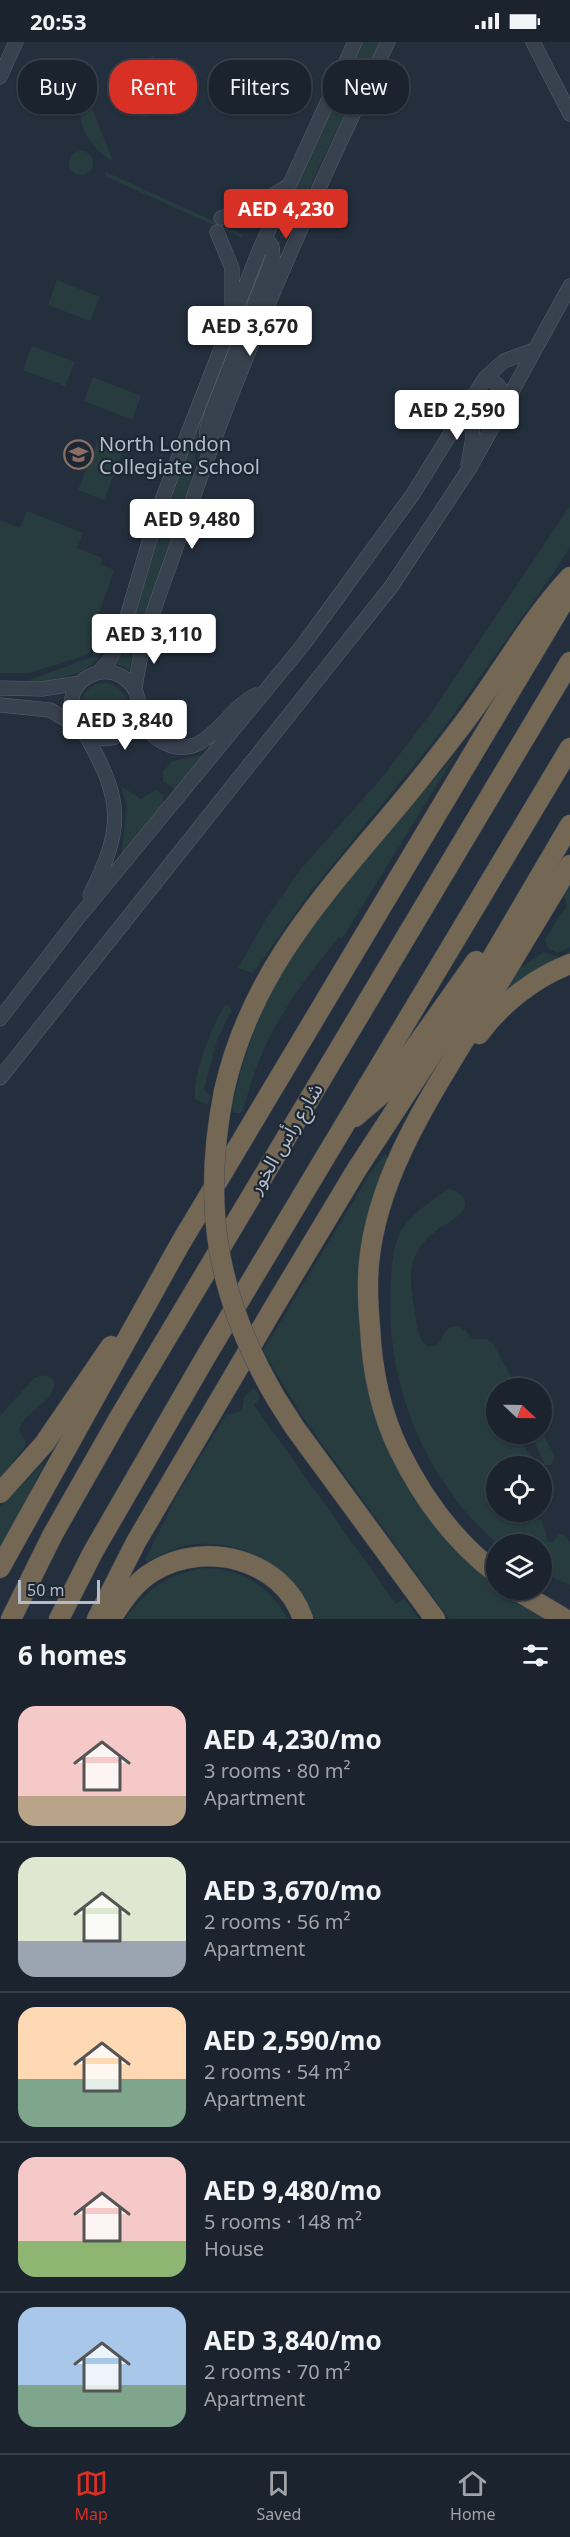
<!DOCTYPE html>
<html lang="en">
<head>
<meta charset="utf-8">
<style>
	:root { --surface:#1b232e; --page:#282f3a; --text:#f1f3f6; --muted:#a0a4aa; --line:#39404a; --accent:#d93025 }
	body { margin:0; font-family:"Noto Sans","Noto Sans Arabic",sans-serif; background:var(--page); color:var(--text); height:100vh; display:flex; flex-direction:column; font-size:22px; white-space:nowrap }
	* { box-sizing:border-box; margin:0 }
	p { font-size:20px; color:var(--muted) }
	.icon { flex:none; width:33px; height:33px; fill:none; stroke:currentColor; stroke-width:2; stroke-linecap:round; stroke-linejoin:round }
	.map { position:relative; height:1577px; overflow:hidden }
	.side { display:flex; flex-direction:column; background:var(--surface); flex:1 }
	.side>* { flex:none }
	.top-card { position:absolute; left:18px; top:18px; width:534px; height:54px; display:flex; gap:12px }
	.needle { width:39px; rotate:112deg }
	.buttons { position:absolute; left:486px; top:1336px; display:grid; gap:12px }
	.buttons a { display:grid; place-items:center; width:66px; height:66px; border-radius:50%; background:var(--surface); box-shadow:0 2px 4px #0004,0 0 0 2px var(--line); font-size:30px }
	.scale { position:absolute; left:18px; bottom:15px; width:82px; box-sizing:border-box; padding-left:6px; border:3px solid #b4bcc9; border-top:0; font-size:16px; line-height:21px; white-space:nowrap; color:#b4bcc9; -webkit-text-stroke:4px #1d2633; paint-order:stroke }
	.price { position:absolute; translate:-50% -51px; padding:0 14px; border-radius:6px; background:#fff; color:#222; font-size:20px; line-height:39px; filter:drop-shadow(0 2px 3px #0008) }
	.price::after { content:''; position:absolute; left:50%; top:36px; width:18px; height:14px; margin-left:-9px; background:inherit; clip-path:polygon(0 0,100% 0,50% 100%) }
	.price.on { background:var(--accent); color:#fff }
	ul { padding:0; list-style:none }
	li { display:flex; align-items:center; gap:18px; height:150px; padding:0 18px }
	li+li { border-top:2px solid var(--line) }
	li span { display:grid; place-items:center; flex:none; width:168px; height:120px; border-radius:18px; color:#555 }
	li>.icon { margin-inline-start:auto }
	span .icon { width:72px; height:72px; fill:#fffc; stroke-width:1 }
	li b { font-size:26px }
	h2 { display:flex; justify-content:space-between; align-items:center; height:72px; padding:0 18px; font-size:26px }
	.pill { padding:0 21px; border-radius:24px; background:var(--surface); box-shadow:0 2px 4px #0004,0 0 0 2px var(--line); font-size:21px; line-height:54px }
	.pill.on { background:var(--accent); color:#fff }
	.status { display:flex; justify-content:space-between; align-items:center; height:42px; padding:0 30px; background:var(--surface); direction:ltr }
	.status svg { height:16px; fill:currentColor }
	.menu { display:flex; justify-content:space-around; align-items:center; height:84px; border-top:2px solid var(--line); background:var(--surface); font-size:16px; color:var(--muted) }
	.menu a { display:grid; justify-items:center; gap:3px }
	.menu .on { color:var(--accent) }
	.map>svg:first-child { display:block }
	.green { fill:#263c3f }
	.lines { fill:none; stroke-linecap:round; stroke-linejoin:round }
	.minor-casing { stroke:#565f6c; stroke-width:15 }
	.highway-casing { stroke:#434c59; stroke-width:21 }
	.minor { stroke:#38414e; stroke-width:14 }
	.highway { stroke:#746855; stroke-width:20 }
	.highway-bridge-casing { stroke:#434c59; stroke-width:21; stroke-linecap:butt }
	.highway-bridge { stroke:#746855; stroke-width:20 }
	.labels { text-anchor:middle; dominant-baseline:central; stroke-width:4.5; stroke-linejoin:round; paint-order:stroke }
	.poi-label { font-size:20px; fill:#b4bcc9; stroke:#1d2633; text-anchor:start }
	.street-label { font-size:20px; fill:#b4bcc9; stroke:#1d2633 }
</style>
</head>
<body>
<div class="status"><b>20:53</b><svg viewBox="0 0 49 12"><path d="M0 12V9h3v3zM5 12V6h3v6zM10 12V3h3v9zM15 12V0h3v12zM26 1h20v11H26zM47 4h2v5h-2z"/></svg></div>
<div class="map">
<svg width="570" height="1577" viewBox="0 0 570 1577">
	<rect width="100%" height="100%" fill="#242f3e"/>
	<path class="green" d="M363,0H380L318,127L290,191L285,196L280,195L277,186L304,123Z
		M154,14L173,66L143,76L125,24Z
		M88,56L113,119C99,113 80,91 81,74C82,68 85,62 88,56Z
		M69 121a12 12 0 1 1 24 0a12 12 0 1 1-24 0Z
		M106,130L244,193L242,196L105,134Z
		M258,231L262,233L198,395L189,450L142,587L130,584L187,403Z
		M57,238L100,255L90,279L48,263Z
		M32,304L75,320L65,344L23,328Z
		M93,335L141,354L132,378L84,359Z
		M99,396L124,406L104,458L78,448Z
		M570,464V505L554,530L442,689L311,849L253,931L238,926L267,875L300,828L384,733L434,667Z
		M27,469L83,491L77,506L102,516L101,522L114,528L90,598L91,607L87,613L29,631H0V478L20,486Z
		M104,584L116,588C97,631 72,636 28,642L32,637L92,615Z
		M130,591L140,595L129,628L116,622Z
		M81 664a23 23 0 1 1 46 0a23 23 0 1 1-46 0Z
		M456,712L342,897L339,895C308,933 277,973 259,1019C252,1035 248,1052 243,1068L240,1071H234L232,1067C241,1021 256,979 278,938C283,927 288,915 295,906C343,837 402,776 456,712Z
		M203,713V716L179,746L175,747L163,739V730L172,719Z
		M121,744L141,757L156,748L162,753L164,761L121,816L127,765Z
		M570,846V905L558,911L548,906L545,897C554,886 557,874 567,865L563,852L566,847Z
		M570,909V916L492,968L517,928L544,910L559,916Z
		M229,963L231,969L217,998L204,1047L210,1053L208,1063L195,1057C193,1031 211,987 224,964Z
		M385,1112L390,1116L365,1205L391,1406L496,1540V1548H507L556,1577H449L304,1377L263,1309L371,1130Z
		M448,1147C458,1147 470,1157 463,1168C459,1175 448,1181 441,1185C406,1211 408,1231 415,1270C417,1281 417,1296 427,1304C442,1307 440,1294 449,1286C462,1281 465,1290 473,1297H487L493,1302L518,1347H496V1392H517L536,1425H496V1470H530L542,1479L548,1500H553L559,1492L564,1493L570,1500V1543L542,1531V1503H499C424,1440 383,1336 391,1238C392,1221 393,1201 403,1186C413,1170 433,1158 448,1147Z
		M42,1333L49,1334L54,1339C56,1361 24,1368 19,1388L26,1400L25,1404L0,1437V1374L34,1336Z
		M254,1346L260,1355L254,1363L396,1562L404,1556L419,1577H315C294,1528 245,1495 190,1503C174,1505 161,1513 147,1520L145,1518L180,1448L226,1373L242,1369L244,1355Z
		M542,1390L555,1415L551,1423H545L531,1392H542Z
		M46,1418L0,1509V1510V1465Z
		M203,1526C241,1526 270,1544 288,1577H125C148,1547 165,1533 203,1526Z"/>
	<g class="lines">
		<defs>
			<path id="minor" d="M533,0L570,72
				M0,35L16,0
				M221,176L252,166L288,144
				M217,190L232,226V269
				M485,336C499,340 504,349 504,363
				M207,405V387L212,370L273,215L272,204L265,195
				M468,423L473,395L469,363
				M99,630L109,619L121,595L160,463L259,209L355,0
				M0,646L42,647L80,641
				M135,648C141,593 165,540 182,488C239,320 310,159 388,0
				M0,663L50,668L77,684
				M138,667C144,682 151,696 167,702C207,719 225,667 256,653
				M84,691C127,715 160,657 121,634C100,622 72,638 71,662C71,678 82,686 89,699C124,762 122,789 90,853
				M0,977L78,876L303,603L413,452L485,336L504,319L534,308
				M0,1036L391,545L471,424L570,244"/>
			<path id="highway" d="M479,992C501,962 535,935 570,922
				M224,1049C251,930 322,855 398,764C419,739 440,712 460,686C498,637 528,580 570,535
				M355,1075L382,1052L476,919
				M277,1358L295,1386L435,1577
				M0,1451L44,1402L111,1304
				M0,1526L180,1202L570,549
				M496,1531C454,1499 422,1455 399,1408C380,1369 372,1328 370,1285C368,1264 367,1242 369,1221C377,1134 430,1055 474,982C506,929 538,876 570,823
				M516,1548L565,1577
				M11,1577L53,1492L119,1376L570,620
				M59,1577L93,1510L205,1316L570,706
				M97,1577L136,1500L274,1265L357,1127L466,960L570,783
				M111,1577C123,1558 135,1540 154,1529C205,1498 283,1517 303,1577"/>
		</defs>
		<use href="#minor" class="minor-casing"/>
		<use href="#highway" class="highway-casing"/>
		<use href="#minor" class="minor"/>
		<use href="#highway" class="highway"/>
		<defs>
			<path id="highway-bridge" d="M224,1049C201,1165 217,1256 277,1358"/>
		</defs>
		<use href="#highway-bridge" class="highway-bridge-casing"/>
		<use href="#highway-bridge" class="highway-bridge"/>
	</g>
	<defs>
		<symbol id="school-ring" viewBox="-11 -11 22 22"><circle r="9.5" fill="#1d2633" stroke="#8d6e63" stroke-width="1.5"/><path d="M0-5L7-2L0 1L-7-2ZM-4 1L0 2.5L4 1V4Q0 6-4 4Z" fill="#8d6e63"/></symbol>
	</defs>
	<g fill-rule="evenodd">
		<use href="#school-ring" x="62" y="396" width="33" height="33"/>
	</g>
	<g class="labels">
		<g class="poi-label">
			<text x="99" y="401">North London<tspan x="99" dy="23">Collegiate School</tspan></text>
		</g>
		<g class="street-label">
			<text transform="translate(285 1096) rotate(-59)">شارع رأس الخور</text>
		</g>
	</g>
</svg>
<div class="buttons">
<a><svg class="needle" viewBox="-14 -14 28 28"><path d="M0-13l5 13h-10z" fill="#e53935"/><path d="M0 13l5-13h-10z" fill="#a0a4aa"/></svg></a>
<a><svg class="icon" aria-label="locate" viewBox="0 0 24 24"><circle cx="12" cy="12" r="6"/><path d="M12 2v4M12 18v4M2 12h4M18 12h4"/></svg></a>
<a><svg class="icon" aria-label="layers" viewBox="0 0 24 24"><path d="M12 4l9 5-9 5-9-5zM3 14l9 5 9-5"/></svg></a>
</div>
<div class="scale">50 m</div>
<b class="price on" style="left:286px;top:198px">AED 4,230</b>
<b class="price" style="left:250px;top:315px">AED 3,670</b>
<b class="price" style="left:457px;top:399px">AED 2,590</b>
<b class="price" style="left:192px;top:508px">AED 9,480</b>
<b class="price" style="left:154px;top:623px">AED 3,110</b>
<b class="price" style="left:125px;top:709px">AED 3,840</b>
<div class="top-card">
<a class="pill">Buy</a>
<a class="pill on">Rent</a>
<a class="pill">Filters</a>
<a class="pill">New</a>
</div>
</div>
<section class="side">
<h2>6 homes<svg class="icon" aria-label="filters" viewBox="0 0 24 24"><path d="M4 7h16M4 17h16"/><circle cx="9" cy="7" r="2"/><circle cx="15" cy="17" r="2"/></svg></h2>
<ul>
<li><span style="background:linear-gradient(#f6c9c9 75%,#b9a48a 0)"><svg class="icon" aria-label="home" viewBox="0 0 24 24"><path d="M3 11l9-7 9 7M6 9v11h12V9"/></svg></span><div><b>AED 4,230/mo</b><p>3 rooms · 80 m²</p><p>Apartment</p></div></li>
<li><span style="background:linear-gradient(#dfe7d0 70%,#9aa5b1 0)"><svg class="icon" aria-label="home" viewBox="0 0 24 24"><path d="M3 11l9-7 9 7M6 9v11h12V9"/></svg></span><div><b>AED 3,670/mo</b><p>2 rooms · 56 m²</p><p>Apartment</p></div></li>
<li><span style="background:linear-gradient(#ffd9b3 60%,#7fa58c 0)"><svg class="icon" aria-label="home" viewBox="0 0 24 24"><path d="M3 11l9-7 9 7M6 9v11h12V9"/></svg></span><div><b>AED 2,590/mo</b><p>2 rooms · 54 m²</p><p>Apartment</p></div></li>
<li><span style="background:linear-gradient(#f6c9c9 70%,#8fb573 0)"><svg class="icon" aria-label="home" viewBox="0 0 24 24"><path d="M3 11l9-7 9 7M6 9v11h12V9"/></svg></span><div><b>AED 9,480/mo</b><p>5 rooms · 148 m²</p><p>House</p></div></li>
<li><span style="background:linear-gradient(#a9c7e8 65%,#7fa58c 0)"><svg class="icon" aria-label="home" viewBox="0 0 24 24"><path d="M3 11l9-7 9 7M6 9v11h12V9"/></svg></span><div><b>AED 3,840/mo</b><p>2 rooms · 70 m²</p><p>Apartment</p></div></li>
</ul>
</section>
<nav class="menu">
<a class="on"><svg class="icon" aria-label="map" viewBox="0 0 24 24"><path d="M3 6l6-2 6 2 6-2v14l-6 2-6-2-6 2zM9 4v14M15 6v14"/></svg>Map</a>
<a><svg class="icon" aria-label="saved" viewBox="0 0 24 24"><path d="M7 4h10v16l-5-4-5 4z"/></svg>Saved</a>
<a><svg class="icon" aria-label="home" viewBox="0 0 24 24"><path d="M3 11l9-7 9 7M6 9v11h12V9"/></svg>Home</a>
</nav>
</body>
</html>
